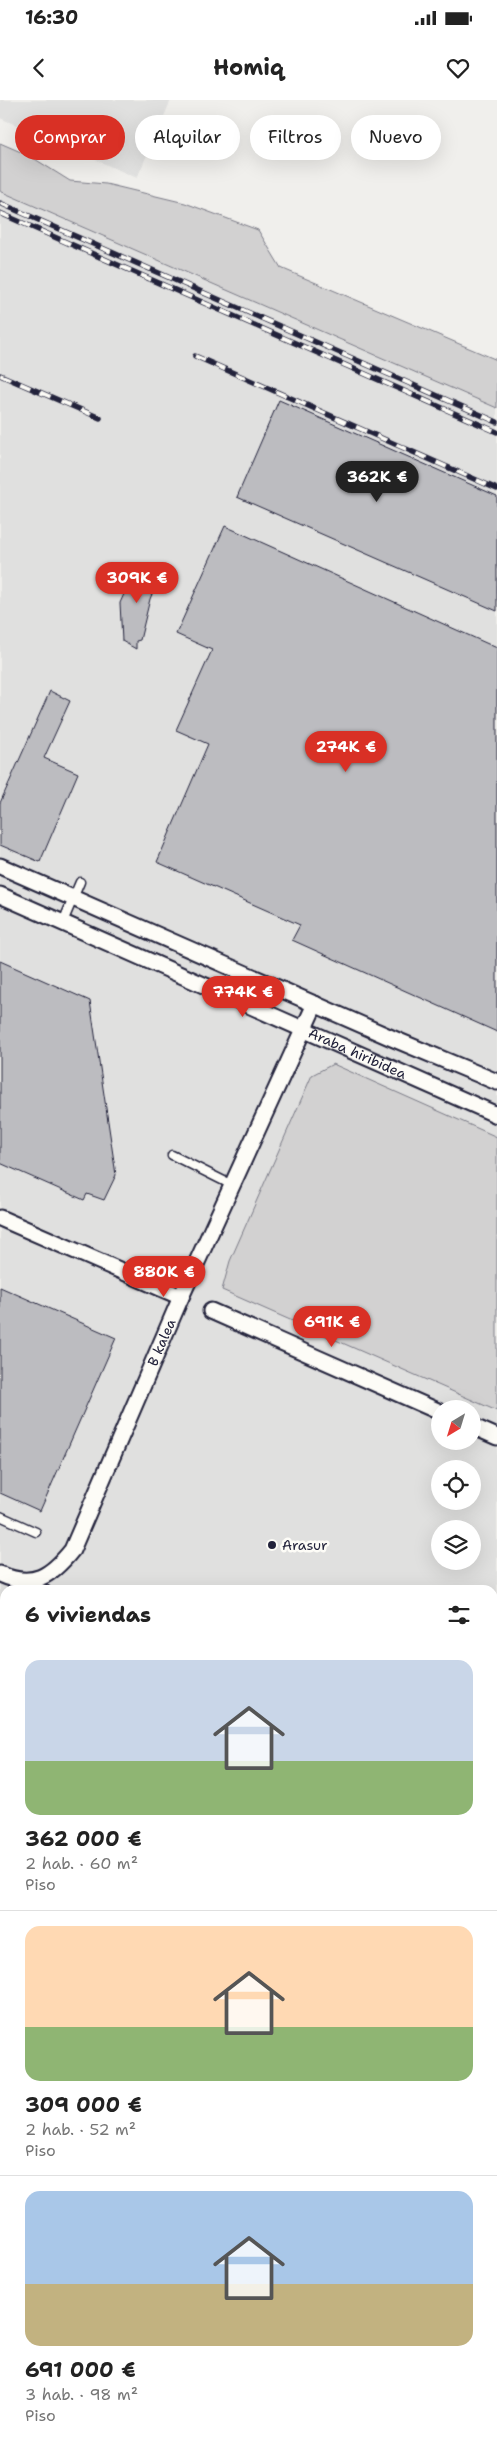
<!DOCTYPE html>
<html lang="es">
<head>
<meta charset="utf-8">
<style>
	:root { --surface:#fff; --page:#f6f6f6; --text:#222; --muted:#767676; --line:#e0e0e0; --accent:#d93025 }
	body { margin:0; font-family:"Shantell Sans",sans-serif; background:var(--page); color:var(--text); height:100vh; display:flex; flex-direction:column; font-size:19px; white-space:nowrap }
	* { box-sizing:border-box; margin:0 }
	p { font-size:16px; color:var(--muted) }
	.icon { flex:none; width:28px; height:28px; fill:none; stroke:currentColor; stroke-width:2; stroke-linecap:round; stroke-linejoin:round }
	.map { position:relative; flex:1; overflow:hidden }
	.details { position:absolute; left:0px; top:1485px; width:498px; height:865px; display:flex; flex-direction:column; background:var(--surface); border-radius:15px 15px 0 0; box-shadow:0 5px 20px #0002 }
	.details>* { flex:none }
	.banner { position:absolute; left:15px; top:15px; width:468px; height:45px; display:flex; gap:10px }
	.needle { width:32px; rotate:218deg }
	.buttons { position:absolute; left:431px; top:1300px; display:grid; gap:10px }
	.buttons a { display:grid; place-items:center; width:50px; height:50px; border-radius:50%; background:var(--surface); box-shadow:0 5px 20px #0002; font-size:25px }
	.price { position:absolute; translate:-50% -42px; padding:0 11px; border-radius:18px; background:var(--accent); color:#fff; font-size:16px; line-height:32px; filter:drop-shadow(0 1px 2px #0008) }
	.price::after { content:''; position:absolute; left:50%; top:30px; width:15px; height:11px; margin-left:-8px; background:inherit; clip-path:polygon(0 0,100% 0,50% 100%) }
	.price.current { background:#222; color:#fff }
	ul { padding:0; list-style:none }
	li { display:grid; align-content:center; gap:10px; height:265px; padding:0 25px }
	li+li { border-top:1px solid var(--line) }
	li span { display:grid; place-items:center; height:155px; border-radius:15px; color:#555 }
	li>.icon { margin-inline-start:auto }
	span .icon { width:90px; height:90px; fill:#fffc; stroke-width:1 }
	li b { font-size:21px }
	h2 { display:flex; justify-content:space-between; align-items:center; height:60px; padding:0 25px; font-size:21px }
	.tag { padding:0 18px; border-radius:22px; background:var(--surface); box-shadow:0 5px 20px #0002; font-size:18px; line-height:45px }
	.tag.current { background:var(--accent); color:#fff }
	.status { display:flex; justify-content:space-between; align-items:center; height:35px; padding:0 25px; background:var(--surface); direction:ltr }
	.status svg { height:14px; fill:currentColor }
	header { display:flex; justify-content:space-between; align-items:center; height:65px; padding:0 25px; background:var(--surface); font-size:22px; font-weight:700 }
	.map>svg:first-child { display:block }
	.built { fill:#e0e0df; fill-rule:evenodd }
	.green { fill:#d2d1d1; stroke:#7a7a86 }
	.building { fill:#bcbcc0; stroke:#22223b }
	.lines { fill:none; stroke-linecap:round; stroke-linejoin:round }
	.lane-casing { stroke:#22223b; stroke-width:11 }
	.street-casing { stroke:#22223b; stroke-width:19 }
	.secondary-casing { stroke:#22223b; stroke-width:25 }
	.highway-casing { stroke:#22223b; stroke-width:31 }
	.lane { stroke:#fdfcf7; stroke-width:8 }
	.street { stroke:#fdfcf7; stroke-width:15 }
	.secondary { stroke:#fdfcf7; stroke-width:21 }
	.highway { stroke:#fdfcf7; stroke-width:28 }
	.rail-casing { stroke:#22223b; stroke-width:5.5 }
	.rail { stroke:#fdfcf7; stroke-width:4; stroke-dasharray:11; stroke-linecap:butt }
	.poi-dot { fill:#22223b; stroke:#fdfcf7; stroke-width:2 }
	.labels { text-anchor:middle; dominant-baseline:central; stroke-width:5; stroke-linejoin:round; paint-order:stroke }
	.street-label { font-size:14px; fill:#22223b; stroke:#fdfcf7 }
	.poi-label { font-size:14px; fill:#22223b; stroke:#fdfcf7; text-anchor:start }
</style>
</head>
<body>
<div class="status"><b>16:30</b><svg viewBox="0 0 49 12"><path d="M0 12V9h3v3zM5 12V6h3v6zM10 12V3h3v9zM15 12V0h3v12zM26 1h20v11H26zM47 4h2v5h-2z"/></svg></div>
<header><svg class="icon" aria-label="back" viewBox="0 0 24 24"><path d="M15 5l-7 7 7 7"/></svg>Homiq<svg class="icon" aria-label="heart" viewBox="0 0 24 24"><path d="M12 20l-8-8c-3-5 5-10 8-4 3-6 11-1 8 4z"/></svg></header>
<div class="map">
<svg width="497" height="2350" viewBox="0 0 497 2350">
	<rect width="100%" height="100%" fill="#f0efec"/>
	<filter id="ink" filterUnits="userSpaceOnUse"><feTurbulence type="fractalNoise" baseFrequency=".02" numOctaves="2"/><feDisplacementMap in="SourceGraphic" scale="10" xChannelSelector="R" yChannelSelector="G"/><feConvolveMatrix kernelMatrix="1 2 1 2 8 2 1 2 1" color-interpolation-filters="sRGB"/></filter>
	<g filter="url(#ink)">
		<path class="built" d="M0,0H171L137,78L0,18Z
			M0,91L497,308V1678H493L492,1490H5V1520L0,1518ZM440,1309H472V1341H440ZM440,1369H472V1401H440ZM440,1429H472V1461H440Z
			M497,1864V2155L492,2151V1865Z
			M0,2020L5,2029V2345H351L357,2350H0Z"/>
		<path class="green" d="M0,43L30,56L70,81L106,84L185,103L258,130L281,168L497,260V308L0,91Z
			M333,964L497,1037V1311L222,1190L230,1161L312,975Z
			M0,1518L5,1520V1769L0,1765Z
			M493,1678H497V1768H493Z
			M493,1796H497V1824H493Z
			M0,1812H5V1840H0Z
			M0,1888L5,1892V2029L0,2020Z
			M492,2151L497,2155V2180L493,2176Z
			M497,2325V2350H474L478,2345H492L493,2330Z
			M351,2345H448L443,2350H357Z"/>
		<path class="building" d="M279,300L497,396V511L237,397Z
			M225,426L497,548V932L292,840L300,825L157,762L208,644L176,630L212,550L176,534Z
			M137,465L160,475L150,499L140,540L136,541V549L122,541L120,503Z
			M50,591L70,601L44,658L78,673L40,762L0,745V703Z
			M0,861L90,901L116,1075L104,1100L87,1094L84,1100L0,1063Z
			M0,1187L116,1238L40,1411L0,1393Z"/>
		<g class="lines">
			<defs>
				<path id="lane" d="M63,822L80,782
					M172,1055L232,1085
					M0,1416L36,1432
					M27,1483L46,1490
					M492,1667H497
					M0,2036L5,2043"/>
				<g id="street">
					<path d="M0,766L394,939L497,982"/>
					<path id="s1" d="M0,795L497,1015"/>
					<path d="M0,1118L181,1197"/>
					<path d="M211,1211L440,1312"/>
					<path d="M472,1326L497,1337"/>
					<path id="s2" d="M0,1474C33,1489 51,1476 72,1450L181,1197L315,904"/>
				</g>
				<path id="secondary" d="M492,2316L497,2311
					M461,2350L466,2345"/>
				<path id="highway" d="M492,1784H497
					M0,1801L5,1805
					M492,1835H497
					M0,1855L5,1859
					M492,2209L497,2213
					M492,2266L497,2270"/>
			</defs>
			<use href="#lane" class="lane-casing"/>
			<use href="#street" class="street-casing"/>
			<use href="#secondary" class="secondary-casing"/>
			<use href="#highway" class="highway-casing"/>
			<use href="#lane" class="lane"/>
			<use href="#street" class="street"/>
			<use href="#secondary" class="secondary"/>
			<use href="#highway" class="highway"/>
			<defs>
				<path id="rail" d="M0,103L497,322
					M0,113L497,332
					M195,256L497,389
					M0,275L100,318"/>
			</defs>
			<use href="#rail" class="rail-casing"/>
			<use href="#rail" class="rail"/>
		</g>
	</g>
	<circle class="poi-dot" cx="272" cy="1445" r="5"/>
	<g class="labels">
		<g class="street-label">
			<text stroke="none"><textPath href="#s1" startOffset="391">Araba hiribidea</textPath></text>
			<text stroke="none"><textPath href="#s2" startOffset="310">B kalea</textPath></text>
		</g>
		<g class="poi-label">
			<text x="282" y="1445">Arasur</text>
		</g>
	</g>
</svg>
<div class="buttons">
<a><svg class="needle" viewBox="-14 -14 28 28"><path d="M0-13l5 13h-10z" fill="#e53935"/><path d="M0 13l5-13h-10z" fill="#767676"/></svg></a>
<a><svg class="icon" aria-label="locate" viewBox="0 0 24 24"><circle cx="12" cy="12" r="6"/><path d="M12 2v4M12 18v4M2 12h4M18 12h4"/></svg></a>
<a><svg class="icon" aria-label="layers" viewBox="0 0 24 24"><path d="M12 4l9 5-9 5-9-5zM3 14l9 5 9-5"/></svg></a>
</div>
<b class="price current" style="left:377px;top:403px">362K €</b>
<b class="price" style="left:137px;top:504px">309K €</b>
<b class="price" style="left:346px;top:673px">274K €</b>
<b class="price" style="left:243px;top:918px">774K €</b>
<b class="price" style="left:164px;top:1198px">880K €</b>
<b class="price" style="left:332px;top:1248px">691K €</b>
<div class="banner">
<a class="tag current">Comprar</a>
<a class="tag">Alquilar</a>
<a class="tag">Filtros</a>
<a class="tag">Nuevo</a>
</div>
<section class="details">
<h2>6 viviendas<svg class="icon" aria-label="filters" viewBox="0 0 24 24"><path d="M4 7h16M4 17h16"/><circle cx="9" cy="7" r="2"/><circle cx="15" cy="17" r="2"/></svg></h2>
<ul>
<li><span style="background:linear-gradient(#c9d6e8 65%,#8fb573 0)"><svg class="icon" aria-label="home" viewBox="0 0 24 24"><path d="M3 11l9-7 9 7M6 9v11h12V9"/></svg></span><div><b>362 000 €</b><p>2 hab. · 60 m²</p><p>Piso</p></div></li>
<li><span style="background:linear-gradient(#ffd9b3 65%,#8fb573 0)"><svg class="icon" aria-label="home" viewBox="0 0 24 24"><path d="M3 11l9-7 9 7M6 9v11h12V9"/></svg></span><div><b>309 000 €</b><p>2 hab. · 52 m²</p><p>Piso</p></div></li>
<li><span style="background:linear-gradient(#a9c7e8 60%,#c2b280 0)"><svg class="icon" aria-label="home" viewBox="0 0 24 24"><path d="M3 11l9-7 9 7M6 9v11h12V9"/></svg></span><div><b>691 000 €</b><p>3 hab. · 98 m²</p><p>Piso</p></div></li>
</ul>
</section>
</div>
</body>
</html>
